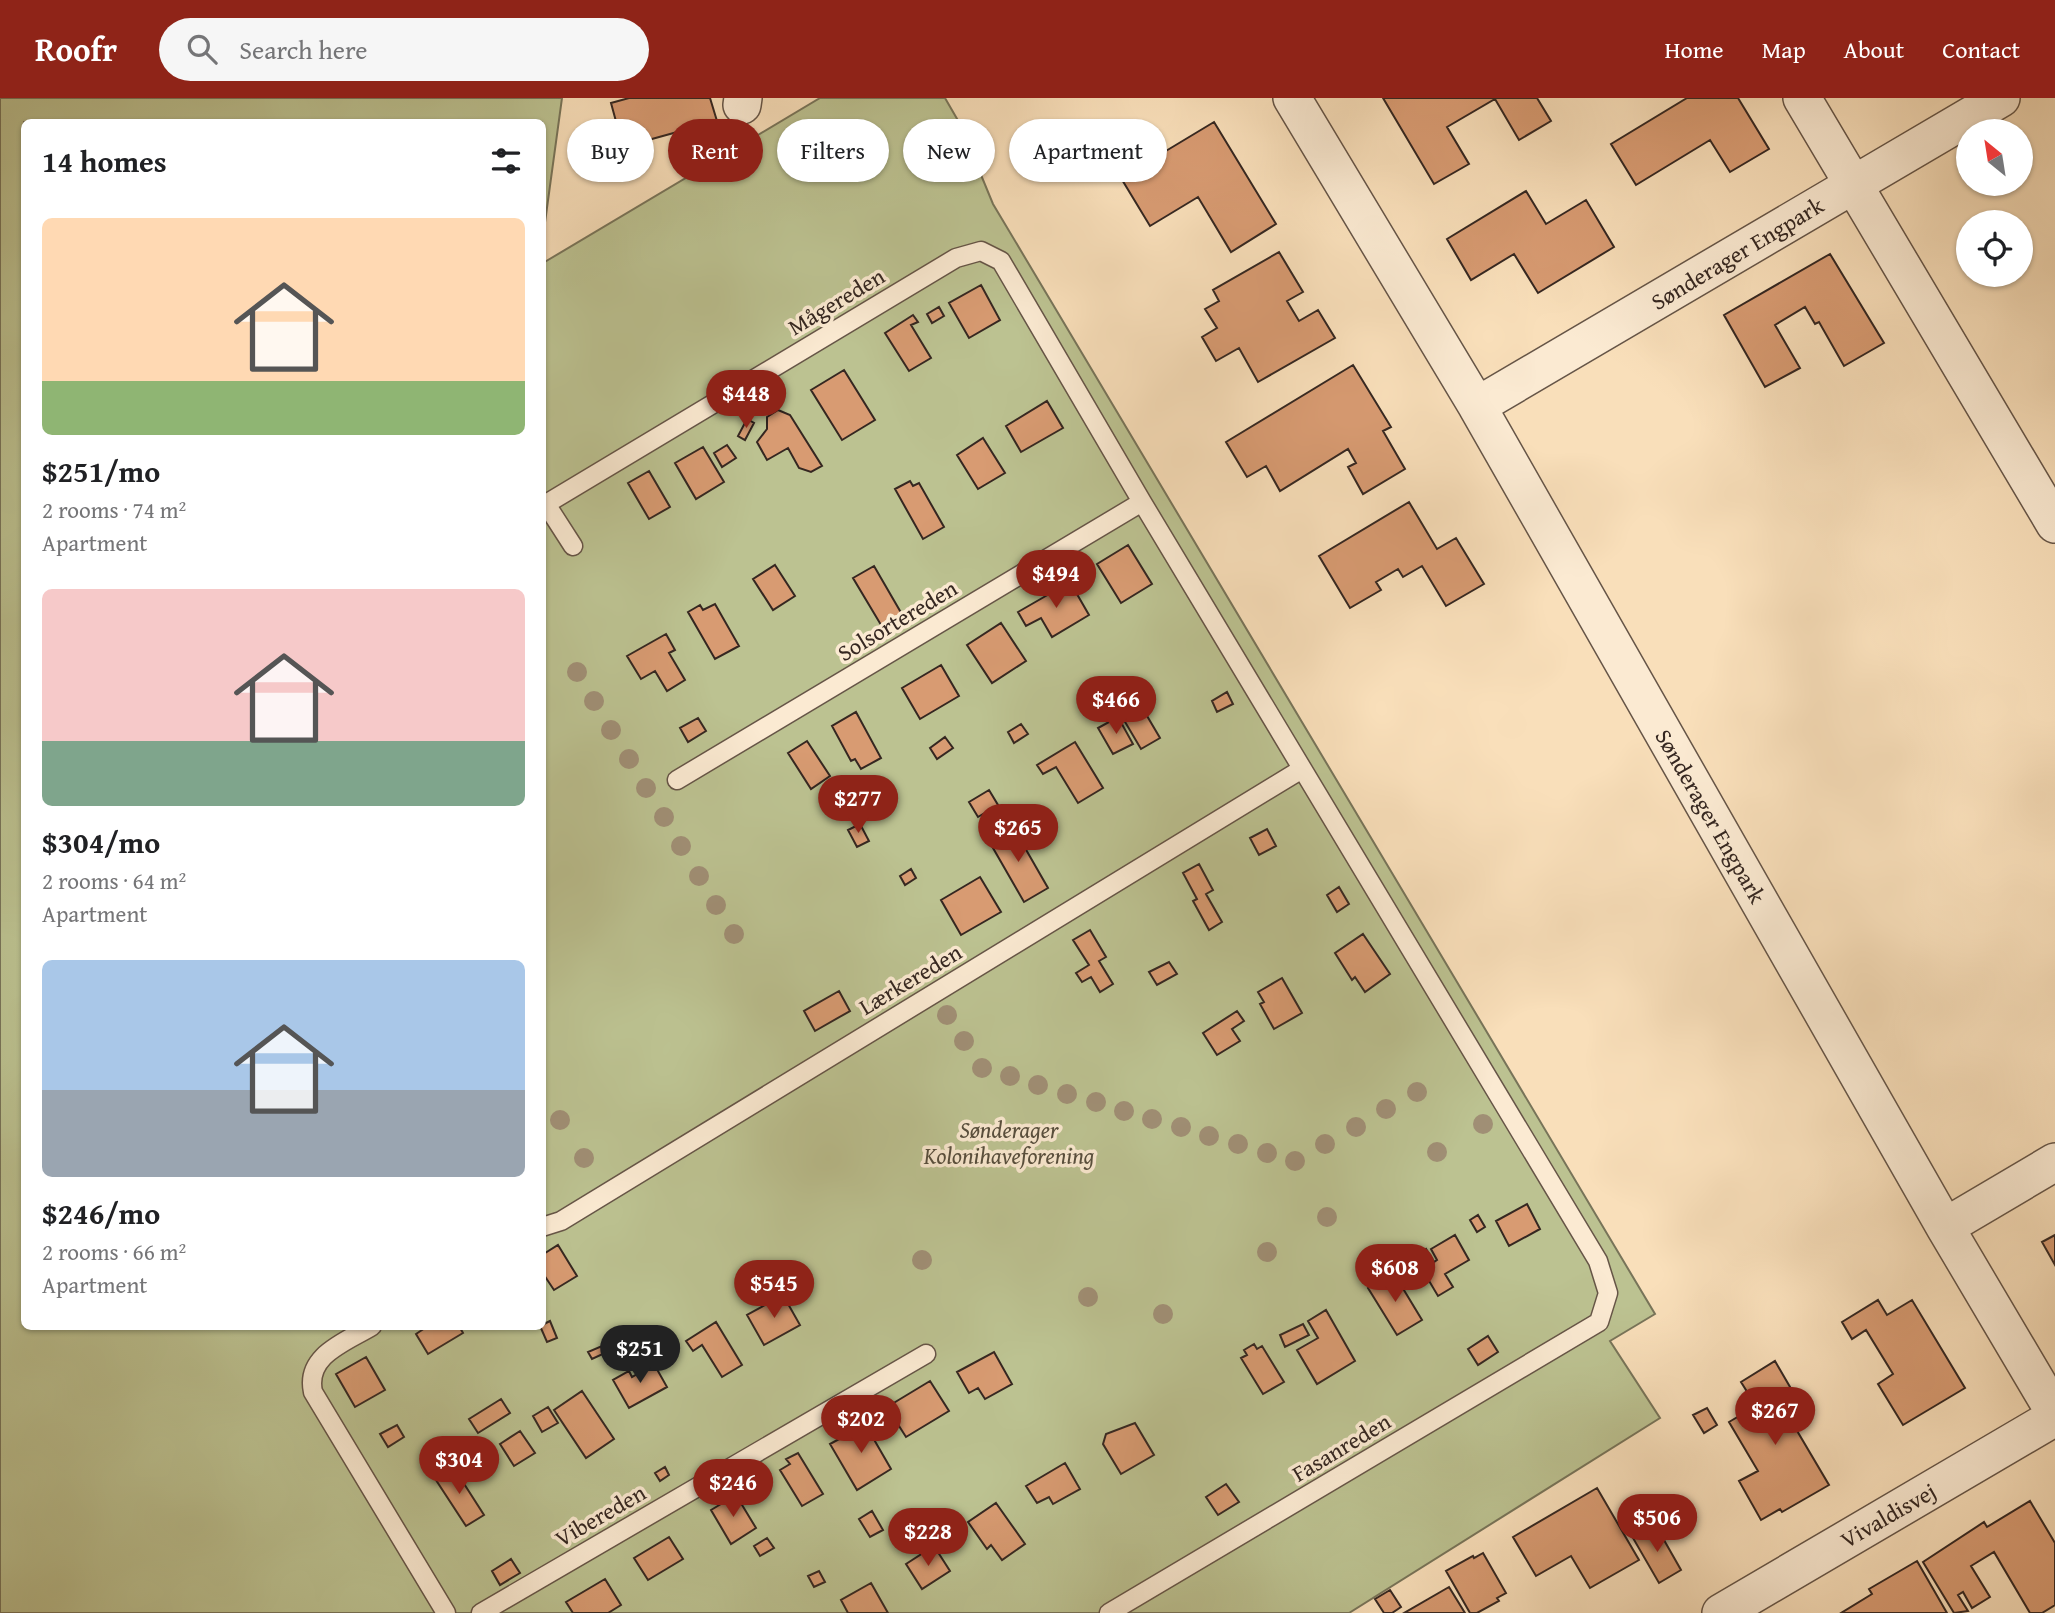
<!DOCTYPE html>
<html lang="en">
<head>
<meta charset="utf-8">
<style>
	:root { --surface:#fff; --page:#f6f6f6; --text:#202124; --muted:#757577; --accent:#8f2418 }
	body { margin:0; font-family:"Gentium Book Plus",serif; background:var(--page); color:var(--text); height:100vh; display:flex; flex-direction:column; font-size:26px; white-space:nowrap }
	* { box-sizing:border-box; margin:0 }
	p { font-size:23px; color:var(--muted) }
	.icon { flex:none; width:38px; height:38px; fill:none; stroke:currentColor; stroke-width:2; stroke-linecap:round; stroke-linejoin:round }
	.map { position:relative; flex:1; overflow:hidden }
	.drawer { position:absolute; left:21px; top:21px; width:525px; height:1211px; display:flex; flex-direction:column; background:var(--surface); border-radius:10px; box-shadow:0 2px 5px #0004 }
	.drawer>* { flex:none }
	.top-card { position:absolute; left:567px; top:21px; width:665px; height:63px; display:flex; gap:14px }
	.needle { width:46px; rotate:330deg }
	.tools { position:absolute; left:1956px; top:21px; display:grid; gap:14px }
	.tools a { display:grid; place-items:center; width:77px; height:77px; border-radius:50%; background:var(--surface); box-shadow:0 2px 5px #0004; font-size:35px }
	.price { position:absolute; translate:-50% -60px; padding:0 16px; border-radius:24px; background:var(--accent); color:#fff; font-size:23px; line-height:46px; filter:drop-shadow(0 2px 4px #0008) }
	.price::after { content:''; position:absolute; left:50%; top:42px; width:21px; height:16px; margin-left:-10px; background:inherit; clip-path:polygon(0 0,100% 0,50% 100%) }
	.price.selected { background:#222; color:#fff }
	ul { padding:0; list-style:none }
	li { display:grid; align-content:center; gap:14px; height:371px; padding:0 21px }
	li span { display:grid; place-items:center; height:217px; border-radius:10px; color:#555 }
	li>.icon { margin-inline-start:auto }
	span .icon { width:126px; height:126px; fill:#fffc; stroke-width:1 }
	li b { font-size:30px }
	h2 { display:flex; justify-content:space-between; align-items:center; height:84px; padding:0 21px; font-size:30px }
	.pill { padding:0 24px; border-radius:32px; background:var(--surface); box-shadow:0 2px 5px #0004; font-size:24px; line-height:63px }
	.pill.selected { background:var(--accent); color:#fff }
	header { display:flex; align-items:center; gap:42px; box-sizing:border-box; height:98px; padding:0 35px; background:var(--accent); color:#fff }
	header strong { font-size:33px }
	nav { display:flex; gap:38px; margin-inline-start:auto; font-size:24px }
	.search { width:490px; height:63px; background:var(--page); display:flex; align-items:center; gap:18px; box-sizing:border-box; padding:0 24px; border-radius:38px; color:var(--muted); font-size:26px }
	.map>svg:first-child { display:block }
	.green { fill:#bcc291; stroke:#787459; stroke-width:2 }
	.building { fill:#d89b72; stroke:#352721; stroke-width:2 }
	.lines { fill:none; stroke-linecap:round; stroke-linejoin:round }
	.lane-casing { stroke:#665547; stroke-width:21 }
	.street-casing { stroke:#665547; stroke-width:40 }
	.lane { stroke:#fbead2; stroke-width:18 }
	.street { stroke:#fbead2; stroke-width:37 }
	.tree { fill:#a08f75 }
	.labels { text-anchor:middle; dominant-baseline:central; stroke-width:7; stroke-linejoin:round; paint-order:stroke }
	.street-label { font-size:23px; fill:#352721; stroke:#fbead2 }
	.park-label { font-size:23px; font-style:italic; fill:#574e3d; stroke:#fbead2 }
</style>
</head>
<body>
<header>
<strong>Roofr</strong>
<div class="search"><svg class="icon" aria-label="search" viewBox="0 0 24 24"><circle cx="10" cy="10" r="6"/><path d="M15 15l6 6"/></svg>Search here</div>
<nav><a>Home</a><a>Map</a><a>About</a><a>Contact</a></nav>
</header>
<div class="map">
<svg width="2055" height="1515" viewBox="0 0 2055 1515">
	<rect width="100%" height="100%" fill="#f9dfba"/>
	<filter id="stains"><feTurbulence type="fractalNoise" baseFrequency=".00286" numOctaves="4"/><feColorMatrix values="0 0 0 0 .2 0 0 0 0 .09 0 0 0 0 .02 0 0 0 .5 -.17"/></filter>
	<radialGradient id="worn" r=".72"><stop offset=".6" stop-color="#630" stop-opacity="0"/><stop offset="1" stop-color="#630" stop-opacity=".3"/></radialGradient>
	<path class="green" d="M0,0H562L543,139L542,24H24V1228H542L543,165L820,0H945L960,26L993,106L1655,1216L1610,1243L1660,1320L1349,1515H0Z"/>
	<path class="building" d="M629,0H710L717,23L623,49L611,5Z
		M1383,0H1537L1551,23L1519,42L1495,1L1447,29L1469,66L1434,86Z
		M1687,0H1738L1769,51L1730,74L1710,42L1636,87L1611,46Z
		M1214,24L1276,126L1231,154L1198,99L1150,128L1121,80Z
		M1526,93L1546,126L1586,102L1614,149L1538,195L1514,156L1471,182L1447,141Z
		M1279,154L1303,194L1287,203L1299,223L1318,212L1335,240L1258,284L1239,250L1216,263L1202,239L1217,230L1205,211L1219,203L1213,192Z
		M1830,156L1884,245L1844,268L1819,224L1815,226L1805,209L1775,227L1800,270L1765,289L1724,217Z
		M981,187L1000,222L969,240L949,205Z
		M939,209L944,218L932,225L927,216Z
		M913,217L918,224L911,227L931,260L909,273L885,235Z
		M1353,267L1391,329L1383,333L1405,371L1363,396L1348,369L1356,365L1348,351L1280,393L1266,368L1247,379L1226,344Z
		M844,272L875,322L842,342L811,292Z
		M1047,303L1063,330L1021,354L1006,328Z
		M778,312L790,317L822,368L811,374L799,370L788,350L767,362L757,344L767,331V319Z
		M747,321L754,325L745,342L738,338Z
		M983,340L1005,375L978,391L957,357Z
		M727,347L736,360L722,369L714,355Z
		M703,349L724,384L696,401L675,365Z
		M649,373L670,409L649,421L628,385Z
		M910,383L913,388L919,385L944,429L923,441L895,391Z
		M1409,404L1437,451L1456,440L1484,486L1446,508L1422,468L1403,479L1398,471L1376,484L1381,492L1350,510L1319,458Z
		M1128,447L1152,486L1121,505L1097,466Z
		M775,467L795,498L773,512L753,481Z
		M874,468L907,525L887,537L853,480Z
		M1070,484L1089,517L1052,539L1041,520L1026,528L1018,514Z
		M715,506L739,548L715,561L688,514L700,507L703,512Z
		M1001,525L1026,563L992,585L967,547Z
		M666,536L675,552L669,555L685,582L667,593L655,573L641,581L627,558Z
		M941,567L959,598L920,621L902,590Z
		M1227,594L1233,606L1217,614L1212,603Z
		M1140,606L1160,640L1141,651L1121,617Z
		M856,614L881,660L861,671L855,661L851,663L832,628Z
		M1118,619L1133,646L1113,656L1098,630Z
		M698,620L706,633L688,644L680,630Z
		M1021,626L1028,636L1014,645L1008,634Z
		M945,639L953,650L937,661L930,650Z
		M807,643L830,678L811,691L788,655Z
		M1075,644L1103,690L1078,705L1056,669L1043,676L1037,667Z
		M989,692L998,707L978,719L969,704Z
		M860,726L869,743L857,749L848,732Z
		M1013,729L1048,790L1024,804L989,743Z
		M1267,731L1276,748L1259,757L1250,740Z
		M1199,766L1213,792L1206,796L1222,824L1209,832L1193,803L1197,801L1183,775Z
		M911,771L916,780L905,787L900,778Z
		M980,779L1001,814L961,837L941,802Z
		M1339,789L1349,806L1337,814L1327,797Z
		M1090,832L1106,859L1099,863L1113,886L1100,894L1091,879L1082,884L1076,875L1089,867L1073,842Z
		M1363,836L1390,876L1365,894L1355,879L1352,882L1335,855Z
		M1169,864L1177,876L1157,887L1149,874Z
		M1282,880L1302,915L1274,931L1260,906L1264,904L1258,894Z
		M839,893L850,913L815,933L804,913Z
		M1237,913L1244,923L1232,931L1240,943L1217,957L1203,935Z
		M1527,1106L1540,1131L1509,1148L1496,1123Z
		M1478,1117L1485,1129L1477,1134L1470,1122Z
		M1455,1137L1469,1162L1445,1176L1453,1189L1438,1198L1422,1171L1417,1174L1410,1161L1426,1151L1434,1164L1437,1162L1431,1151Z
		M2055,1137V1167L2042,1144Z
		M558,1147L577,1178L554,1192L542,1174V1157Z
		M1393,1174L1422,1222L1397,1237L1368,1190Z
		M783,1197L800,1227L764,1247L747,1217Z
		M1878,1202L1887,1217L1912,1202L1965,1290L1903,1327L1878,1286L1893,1276L1866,1232L1852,1241L1842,1224Z
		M1326,1212L1355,1263L1317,1286L1297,1252L1318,1240L1308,1223Z
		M550,1223L557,1240L547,1244L540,1228Z
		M716,1224L742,1267L722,1279L702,1247L693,1253L686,1243Z
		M1303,1226L1309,1237L1285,1249L1280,1237Z
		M428,1228H459L463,1235L428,1256L416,1236Z
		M669,1238L676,1249L669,1253L662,1242Z
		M1488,1238L1498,1254L1478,1267L1468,1251Z
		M1254,1246L1257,1251L1262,1248L1284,1284L1263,1296L1241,1260L1247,1257L1244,1252Z
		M602,1248L605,1255L592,1261L588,1254Z
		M994,1254L1012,1286L985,1301L978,1290L969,1295L957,1274Z
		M366,1259L385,1292L355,1309L336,1276Z
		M1775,1263L1797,1301L1783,1309L1829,1387L1782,1414L1780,1411L1761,1422L1739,1383L1758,1373L1729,1324L1756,1308L1741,1284Z
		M654,1266L667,1289L629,1310L613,1282L629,1273L632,1279Z
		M930,1283L949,1313L906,1339L887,1309Z
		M582,1293L614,1341L586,1360L554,1312Z
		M501,1301L510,1315L478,1335L469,1321Z
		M548,1309L558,1325L542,1334L533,1318Z
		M1707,1310L1717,1327L1704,1335L1693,1317Z
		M861,1319L891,1371L857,1392L830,1346L854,1333L850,1325Z
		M1135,1325L1154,1357L1121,1376L1103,1346L1106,1336Z
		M397,1327L404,1339L388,1349L380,1336Z
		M520,1333L535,1355L514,1368L500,1346Z
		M482,1352L487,1362L478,1367L472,1358Z
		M798,1355L823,1396L802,1408L780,1372L790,1366L786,1361Z
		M1065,1365L1080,1391L1053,1406L1049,1399L1037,1405L1026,1388Z
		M452,1367L484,1417L466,1428L434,1379Z
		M665,1369L669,1377L660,1383L655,1375Z
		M1226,1386L1239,1404L1218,1417L1206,1399Z
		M1597,1390L1639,1462L1590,1490L1571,1458L1536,1478L1513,1439Z
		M736,1397L756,1430L731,1446L711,1412Z
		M2030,1403L2055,1445V1507L2042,1515H2030L1994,1454L1971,1468L1990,1499L1972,1510L1963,1494L1958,1497L1968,1513L1954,1515L1923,1464L1984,1424L1987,1429Z
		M996,1405L1025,1446L1002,1462L991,1447L987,1451L968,1424Z
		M872,1413L883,1432L870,1439L859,1421Z
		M1656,1428L1681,1472L1659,1485L1633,1440Z
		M669,1439L683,1461L648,1482L634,1460Z
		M767,1440L774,1450L760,1458L754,1448Z
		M934,1448L950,1473L922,1491L906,1466Z
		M1483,1455L1506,1495L1497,1500L1499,1503L1477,1515H1470L1446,1473L1473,1458L1474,1460Z
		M511,1461L520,1475L500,1487L492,1473Z
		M1917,1463L1947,1515H1841L1872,1496L1869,1491Z
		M819,1473L825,1484L814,1489L808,1478Z
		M605,1481L621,1507L608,1515H573L566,1504Z
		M871,1485L888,1515H848L841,1502Z
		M1449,1489L1465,1515H1404Z
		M1390,1492L1401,1509L1392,1515H1384L1375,1501Z"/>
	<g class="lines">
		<defs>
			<path id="lane" d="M573,448L546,406L956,160L981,153L1001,163L1142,404L1598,1163L1608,1195L1599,1224L1109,1515
				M677,682L1142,404
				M542,1129L561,1123L1302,671
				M372,1228C346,1244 305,1257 313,1294L446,1515
				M481,1515L926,1256"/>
			<path id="street" d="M1292,0L1477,308L1945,1129L2055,1315
				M1802,0L2055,426
				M742,7L743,0
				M1477,308L2001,0
				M1945,1129L2055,1064
				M1721,1515L2055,1319"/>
		</defs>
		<use href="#lane" class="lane-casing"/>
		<use href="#street" class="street-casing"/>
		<use href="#lane" class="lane"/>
		<use href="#street" class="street"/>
	</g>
	<g class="tree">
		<circle cx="577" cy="574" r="10"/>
		<circle cx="594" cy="603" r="10"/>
		<circle cx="611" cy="632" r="10"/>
		<circle cx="629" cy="661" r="10"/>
		<circle cx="646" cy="690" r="10"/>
		<circle cx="664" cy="719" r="10"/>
		<circle cx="681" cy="748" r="10"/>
		<circle cx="699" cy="778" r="10"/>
		<circle cx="716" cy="807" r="10"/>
		<circle cx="734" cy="836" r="10"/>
		<circle cx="947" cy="917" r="10"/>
		<circle cx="964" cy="943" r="10"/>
		<circle cx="982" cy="970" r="10"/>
		<circle cx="1010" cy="978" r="10"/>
		<circle cx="1038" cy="987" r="10"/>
		<circle cx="1417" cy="994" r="10"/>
		<circle cx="1067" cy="996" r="10"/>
		<circle cx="1096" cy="1004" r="10"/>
		<circle cx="1386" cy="1011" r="10"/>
		<circle cx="1124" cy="1013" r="10"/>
		<circle cx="1152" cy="1021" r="10"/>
		<circle cx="560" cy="1022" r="10"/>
		<circle cx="1483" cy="1026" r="10"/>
		<circle cx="1181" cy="1029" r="10"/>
		<circle cx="1356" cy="1029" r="10"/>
		<circle cx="1209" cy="1038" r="10"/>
		<circle cx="1238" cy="1046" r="10"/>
		<circle cx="1325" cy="1046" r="10"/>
		<circle cx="1437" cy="1054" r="10"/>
		<circle cx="1267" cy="1055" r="10"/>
		<circle cx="584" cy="1060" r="10"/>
		<circle cx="1295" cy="1063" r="10"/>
		<circle cx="1327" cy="1119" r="10"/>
		<circle cx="1267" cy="1154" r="10"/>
		<circle cx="922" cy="1162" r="10"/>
		<circle cx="1088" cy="1199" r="10"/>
		<circle cx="1163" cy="1216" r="10"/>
	</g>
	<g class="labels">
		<g class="street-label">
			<text transform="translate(1737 155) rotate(-31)">Sønderager Engpark</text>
			<text transform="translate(836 203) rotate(-31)">Mågereden</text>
			<text transform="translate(897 522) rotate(-31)">Solsortereden</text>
			<text transform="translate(1711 718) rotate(60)">Sønderager Engpark</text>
			<text transform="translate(910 881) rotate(-31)">Lærkereden</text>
			<text transform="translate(1341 1349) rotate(-31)">Fasanreden</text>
			<text transform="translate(600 1417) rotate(-30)">Vibereden</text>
			<text transform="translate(1888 1417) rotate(-30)">Vivaldisvej</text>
		</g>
		<g class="park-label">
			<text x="1009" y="1031">Sønderager<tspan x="1009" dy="26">Kolonihaveforening</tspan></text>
		</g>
	</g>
	<rect width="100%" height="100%" filter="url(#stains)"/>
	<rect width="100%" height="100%" fill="url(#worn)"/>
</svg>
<div class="tools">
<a><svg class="needle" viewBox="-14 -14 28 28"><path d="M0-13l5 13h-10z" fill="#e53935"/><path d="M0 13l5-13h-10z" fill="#757577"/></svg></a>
<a><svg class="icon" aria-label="locate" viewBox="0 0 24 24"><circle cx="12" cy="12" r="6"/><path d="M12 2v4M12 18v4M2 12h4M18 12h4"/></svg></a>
</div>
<b class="price" style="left:746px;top:332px">$448</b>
<b class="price" style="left:1056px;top:512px">$494</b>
<b class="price" style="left:1116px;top:638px">$466</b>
<b class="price" style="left:858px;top:737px">$277</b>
<b class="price" style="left:1018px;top:766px">$265</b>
<b class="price" style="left:1395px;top:1206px">$608</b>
<b class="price" style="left:774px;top:1222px">$545</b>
<b class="price selected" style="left:640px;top:1287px">$251</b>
<b class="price" style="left:1775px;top:1349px">$267</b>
<b class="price" style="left:861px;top:1357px">$202</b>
<b class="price" style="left:459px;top:1398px">$304</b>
<b class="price" style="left:733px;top:1421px">$246</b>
<b class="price" style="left:1657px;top:1456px">$506</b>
<b class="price" style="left:928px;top:1470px">$228</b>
<div class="top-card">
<a class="pill">Buy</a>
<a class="pill selected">Rent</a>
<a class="pill">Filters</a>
<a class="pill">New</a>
<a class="pill">Apartment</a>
</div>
<section class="drawer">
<h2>14 homes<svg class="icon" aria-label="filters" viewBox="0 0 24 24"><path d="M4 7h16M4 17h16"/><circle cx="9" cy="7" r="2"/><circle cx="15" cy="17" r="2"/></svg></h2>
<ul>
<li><span style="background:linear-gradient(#ffd9b3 75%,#8fb573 0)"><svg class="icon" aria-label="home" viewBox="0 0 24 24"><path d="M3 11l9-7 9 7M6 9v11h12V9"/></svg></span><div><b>$251/mo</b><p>2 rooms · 74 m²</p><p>Apartment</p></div></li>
<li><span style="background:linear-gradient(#f6c9c9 70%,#7fa58c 0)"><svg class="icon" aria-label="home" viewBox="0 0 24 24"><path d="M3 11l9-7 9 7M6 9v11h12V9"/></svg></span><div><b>$304/mo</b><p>2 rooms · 64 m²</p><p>Apartment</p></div></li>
<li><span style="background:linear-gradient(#a9c7e8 60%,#9aa5b1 0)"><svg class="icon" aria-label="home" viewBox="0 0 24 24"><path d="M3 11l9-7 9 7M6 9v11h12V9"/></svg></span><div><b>$246/mo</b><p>2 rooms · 66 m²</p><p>Apartment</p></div></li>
</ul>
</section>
</div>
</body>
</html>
